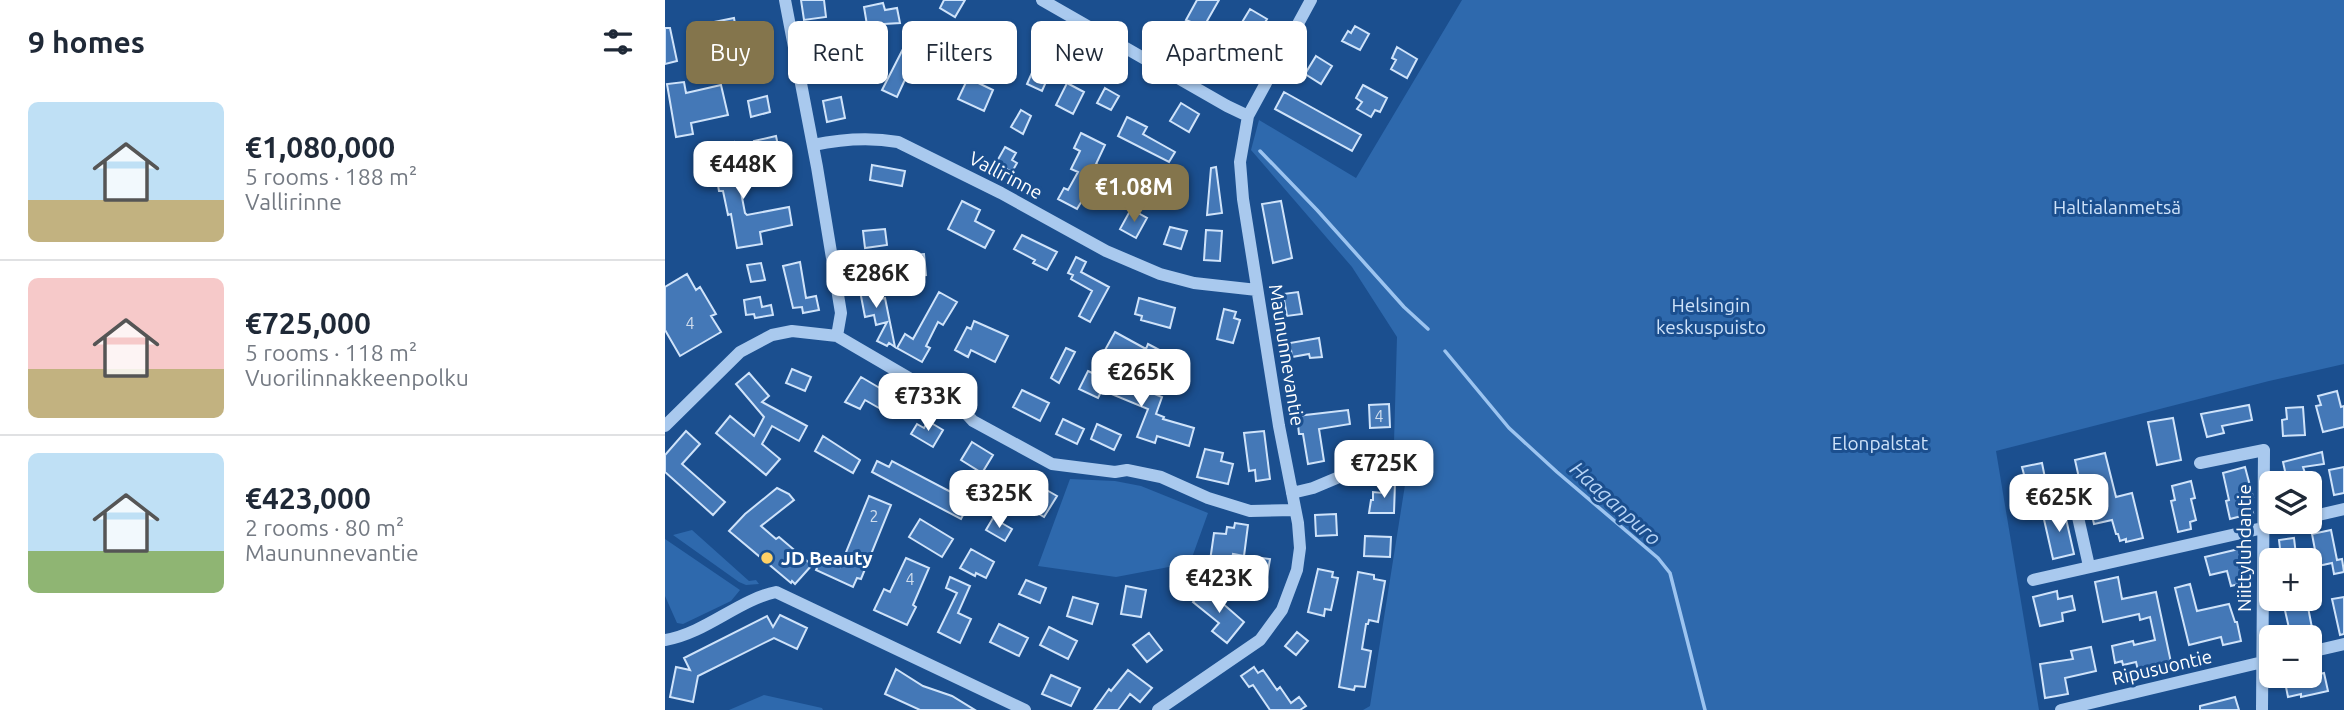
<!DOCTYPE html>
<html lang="en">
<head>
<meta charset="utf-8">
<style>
	:root { --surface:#fff; --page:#f2f2f3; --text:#1f2937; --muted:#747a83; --line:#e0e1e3; --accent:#84754c }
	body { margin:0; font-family:Ubuntu,sans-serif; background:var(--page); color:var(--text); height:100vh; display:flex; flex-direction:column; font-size:26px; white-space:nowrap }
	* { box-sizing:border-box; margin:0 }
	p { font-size:23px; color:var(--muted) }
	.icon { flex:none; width:38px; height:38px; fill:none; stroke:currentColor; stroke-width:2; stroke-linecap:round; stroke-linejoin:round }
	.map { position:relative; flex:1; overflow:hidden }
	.panel { display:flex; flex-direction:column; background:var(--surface); width:665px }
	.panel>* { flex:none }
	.guide { position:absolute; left:21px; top:21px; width:665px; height:63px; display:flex; gap:14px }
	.buttons { position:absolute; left:1594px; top:471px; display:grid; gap:14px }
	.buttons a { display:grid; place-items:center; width:63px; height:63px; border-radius:10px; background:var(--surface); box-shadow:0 2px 5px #0004; font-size:35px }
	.price { position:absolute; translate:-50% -60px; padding:0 16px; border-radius:14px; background:#fff; color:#222; font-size:23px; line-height:46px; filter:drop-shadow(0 2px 4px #0008) }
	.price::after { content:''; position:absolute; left:50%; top:42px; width:21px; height:16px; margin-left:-10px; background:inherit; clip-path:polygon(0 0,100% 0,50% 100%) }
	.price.selected { background:var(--accent); color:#fff }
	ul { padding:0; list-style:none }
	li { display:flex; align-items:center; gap:21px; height:175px; padding:0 28px }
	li+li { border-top:2px solid var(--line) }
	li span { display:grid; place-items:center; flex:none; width:196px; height:140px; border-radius:10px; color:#555 }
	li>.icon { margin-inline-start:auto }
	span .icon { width:84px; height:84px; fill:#fffc; stroke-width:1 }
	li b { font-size:30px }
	h2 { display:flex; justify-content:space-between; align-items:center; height:84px; padding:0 28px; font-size:30px }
	.pill { padding:0 24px; border-radius:10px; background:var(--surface); box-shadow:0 2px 5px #0004; font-size:24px; line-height:63px }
	.pill.selected { background:var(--accent); color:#fff }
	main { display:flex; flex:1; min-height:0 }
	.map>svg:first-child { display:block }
	.green { fill:#2e69ad }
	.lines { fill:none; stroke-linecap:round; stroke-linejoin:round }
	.stream { stroke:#9cc4f0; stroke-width:3.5 }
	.building { fill:#4478b7; stroke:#cfe3fa; stroke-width:2 }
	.minor { stroke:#a9c9ee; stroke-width:12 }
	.poi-dot { fill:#ffd166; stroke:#1b4f8f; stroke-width:2.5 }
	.labels { text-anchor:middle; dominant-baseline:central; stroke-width:6; stroke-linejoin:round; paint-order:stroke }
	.number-label { font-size:16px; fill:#d0dded }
	.street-label { font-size:19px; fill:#fff; stroke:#1b4f8f }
	.park-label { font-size:19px; fill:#cfe3fa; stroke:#1b4f8f }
	.poi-label { font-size:19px; font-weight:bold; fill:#fff; stroke:#1b4f8f; text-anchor:start }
	.water-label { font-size:21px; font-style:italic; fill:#b5d3f5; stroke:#1b4f8f }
</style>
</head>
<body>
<main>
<section class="panel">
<h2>9 homes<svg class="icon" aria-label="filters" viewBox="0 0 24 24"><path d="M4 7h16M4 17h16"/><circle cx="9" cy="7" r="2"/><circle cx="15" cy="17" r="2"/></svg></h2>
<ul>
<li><span style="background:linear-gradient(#bfe0f5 70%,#c2b280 0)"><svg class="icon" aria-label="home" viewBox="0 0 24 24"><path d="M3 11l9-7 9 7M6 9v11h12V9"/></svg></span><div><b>€1,080,000</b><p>5 rooms · 188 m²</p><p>Vallirinne</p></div></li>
<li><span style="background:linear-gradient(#f6c9c9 65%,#c2b280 0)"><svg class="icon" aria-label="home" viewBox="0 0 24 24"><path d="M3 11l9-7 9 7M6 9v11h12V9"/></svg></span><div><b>€725,000</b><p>5 rooms · 118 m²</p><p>Vuorilinnakkeenpolku</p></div></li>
<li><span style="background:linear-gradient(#bfe0f5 70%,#8fb573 0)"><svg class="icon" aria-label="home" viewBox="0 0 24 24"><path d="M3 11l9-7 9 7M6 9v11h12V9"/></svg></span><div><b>€423,000</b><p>2 rooms · 80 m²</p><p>Maununnevantie</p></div></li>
</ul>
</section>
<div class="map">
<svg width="1679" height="710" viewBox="0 0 1679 710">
	<rect width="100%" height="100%" fill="#1b4f8f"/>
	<path class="green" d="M797,0H1679V364L1604,381L1331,451L1374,710H698L705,706L743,466L729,442L732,337L687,267L586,150L594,120L691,178Z
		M405,479L450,481L476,486L543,513L525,563L451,577L373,566Z
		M27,530L84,581L91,580L94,584L81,585L74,582L8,535Z
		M0,539L75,590L66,601L18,624L12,623L0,596Z
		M99,695L157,708L158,710H64Z"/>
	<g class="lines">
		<path class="stream" d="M595,151L652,210L739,307L763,329
			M780,351L844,428L892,472L993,558L1005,573L1040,710"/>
	</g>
	<path class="building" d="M136,0H159L161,17L139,20Z
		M279,0H300L290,17L275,8Z
		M532,0H554L534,35L586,60L581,70L568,64L565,71L527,52L522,60L509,53L526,22L521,20Z
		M218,3L220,10L232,8L235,23L202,25L199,7Z
		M585,9L602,19L593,34L576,24Z
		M69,18L72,36L96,31L100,55L53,64L48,37L42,38L39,24Z
		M690,26L704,34L695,50L677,41L683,31L686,33Z
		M0,28H5L12,61L0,64Z
		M306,31L321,40L313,58L296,49Z
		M253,41L269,49L253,81Z
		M203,45L206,70L188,72V68L163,71L161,55L186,51L185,47Z
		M239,47L243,73L232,97L217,90Z
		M732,47L752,59L742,78L726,69L731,60L727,58Z
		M651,56L667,66L656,84L640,74Z
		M369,68L384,75L377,91L362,84Z
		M303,78L328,90L319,111L293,99Z
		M19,82L21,93L56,85L63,115L26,123L28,134L11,137L2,84Z
		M402,83L419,92L408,114L391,105Z
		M698,85L722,98L715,112L710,110L706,117L692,109L697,102L691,98Z
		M440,88L454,96L446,110L432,103Z
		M619,92L696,135L687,151L610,109Z
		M102,96L105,112L86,117L83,101Z
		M176,97L180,118L162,122L158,101Z
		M516,103L534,114L524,132L505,121Z
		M356,110L366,116L358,134L346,127Z
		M462,117L482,127L478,134L510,152L504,162L453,136Z
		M416,133L440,145L431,164L435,166L428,180L430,181L420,200L418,199L412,209L393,199L399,188L403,190L413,172L406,169L415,151L409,148Z
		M111,136L115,155L93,160L89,141Z
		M69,142L77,187H75L80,213L82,215L124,207L127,225L95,232L97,244L72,248L66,214L63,215L58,191H54L46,147Z
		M340,147L351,153L347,160L352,163L347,172L331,163Z
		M207,165L240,171L237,186L205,180Z
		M551,167L557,213L542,215L546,168Z
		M297,201L315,210L310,221L329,231L320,248L283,229Z
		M616,201L627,258L608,263L597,204Z
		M466,209L482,218L471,238L455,229Z
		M505,227L522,231L516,249L499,244Z
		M220,229L222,245L200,248L198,231Z
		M541,230L557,231L555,261L539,260Z
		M357,235L392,252L382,270L368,263L370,260L349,249Z
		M259,254L261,275L232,278L230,256Z
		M411,257L421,262L416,272L444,287L425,322L414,316L427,291L406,279L408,275L403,273Z
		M135,262L141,298L151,296L154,310L138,313L137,307L128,308L118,266Z
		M96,263L100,280L86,282L82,265Z
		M22,274L31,290L35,287L51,314L46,316L56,332L15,356L0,330V287Z
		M204,274L208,301L220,298L230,347L224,343L222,346L212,341L222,322L211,325L209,315L200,317L192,275Z
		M274,292L292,302L278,325L273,322L261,346L265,348L257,362L232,348L240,334L248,339Z
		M633,292L637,314L622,316L618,294Z
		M95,297L97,307L106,305L108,315L90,318L89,314L81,315L79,300Z
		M474,298L510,308L505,328L476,320L477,316L470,314Z
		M559,309L571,312L569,318L575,320L568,343L552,339Z
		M309,321L343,336L330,362L306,350L303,357L290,350L302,327L306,329Z
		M450,332L481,349L483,344L502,354L493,372L463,355L460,361L440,350Z
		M654,338L657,357L645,358L644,354L627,357L625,343Z
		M401,348L410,352L394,383L386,378Z
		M127,369L146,377L140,391L121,383Z
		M423,371L451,384L453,379L497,397L491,414L499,417L498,419L529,428L524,446L492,436L490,443L472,437L483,409L437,390L433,398L414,389Z
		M84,373L104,396L97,402L142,426L134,441L107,426L97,444L115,459L101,475L51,433L65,416L89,436L99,417L71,384Z
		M196,377L230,397L221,412L200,400L195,409L180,402Z
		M357,390L384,403L375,421L348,407Z
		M1672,391L1676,407L1679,406V427L1658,432L1651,406L1656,405L1653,396Z
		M724,404L725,427L705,428L704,405Z
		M1584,405L1587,420L1557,426L1559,433L1542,437L1536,414Z
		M1638,407L1640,435L1618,436L1617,420L1622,419L1621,408Z
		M683,410L685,424L654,429L659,461L643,464L638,434H634L632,416Z
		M1508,418L1516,460L1492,465L1483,422Z
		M398,419L419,429L412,444L391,434Z
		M263,421L278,430L268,447L246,434L252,424L259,428Z
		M432,424L456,435L449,450L426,439Z
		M21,431L35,444L17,464L60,502L48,515L0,472V455Z
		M599,431L605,479L591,481L590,470L584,471L579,433Z
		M158,436L195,460L188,473L150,451Z
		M307,442L328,455L317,473L296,460Z
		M540,449L558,453L556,461L568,464L563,484L532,477Z
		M1657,452L1659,464L1638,467L1641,476L1622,480L1618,462Z
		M1440,453L1451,497L1467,493L1478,538L1461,542V539L1455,541L1453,534H1451L1447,520L1429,524L1420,486L1416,487L1410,460Z
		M212,461L224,467L227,461L305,502L296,519L207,472Z
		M1377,463L1383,493L1365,497L1357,467Z
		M1580,467L1588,497L1584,498L1588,513L1565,519L1561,501L1564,500L1558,473Z
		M1679,467V493L1669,495L1664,470Z
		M357,476L392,496L379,517L345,497Z
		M1526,481L1530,498L1526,499L1531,520L1525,522L1526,529L1513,532L1506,501L1510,500L1507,486Z
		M718,482H730L729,513H704L706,500H708V492L718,493Z
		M112,488L124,494L129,500L96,526L111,539L114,537L147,565L130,584L127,581L126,583L64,531L80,514Z
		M204,496L226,505L196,579L192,578L188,587L151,570L156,559L175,567Z
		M1399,510L1409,554L1388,559L1378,515Z
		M671,514L672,535L651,536L650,515Z
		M328,518L347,529L340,541L321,530Z
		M255,519L288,539L277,557L244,537Z
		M570,523L583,525L579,556L568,554L566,564L545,561L549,533L561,534L562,527L569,528Z
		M1666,530L1672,560L1677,559L1679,572L1669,574L1667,563L1653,566L1647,534Z
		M700,536L726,537L725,557L699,556Z
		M1629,538L1631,555L1616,557L1614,540Z
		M1578,548L1586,581L1566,586L1562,571L1545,575L1540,557Z
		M306,549L329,562L321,578L311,573L310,576L295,568Z
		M589,557L605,559L602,577L586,575Z
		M241,558L264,568L248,605L251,607L242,625L209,610L219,589L225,592Z
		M653,569L668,572L667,577L673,578L666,610L660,609L659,616L643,612Z
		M693,572L709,575V579L720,581L713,622L704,620L703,624H701L697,649L706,651L700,687L690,686L689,690L674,687Z
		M285,577L305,586L293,613L306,619L295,643L273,632L292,593L281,588Z
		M1453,577L1457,599L1491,592L1507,667L1488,671L1487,667L1473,670L1471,662L1458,665L1457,661L1450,663L1447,646L1468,641L1469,645L1490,640L1485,617L1475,620L1474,614L1438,622L1430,582Z
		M361,580L381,588L375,603L354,594Z
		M1525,584L1532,611L1564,604L1570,622H1572L1576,641L1558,645L1556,637L1524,645L1510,588Z
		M461,586L481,590L476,617L456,614Z
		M540,588L579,622L562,643L547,631L554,623L528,602Z
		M1392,591L1393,599L1407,596L1410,610L1397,613L1398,621L1375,626L1368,597Z
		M408,597L433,604L427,624L402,616Z
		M1679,597V634L1675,635L1667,599Z
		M1642,602L1648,633L1626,637L1619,606Z
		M115,615L142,628L132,649L109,638L33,676L28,702L5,697L11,667L25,670L19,658L102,616L108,627Z
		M334,624L363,638L354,656L325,642Z
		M384,627L412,641L403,659L375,645Z
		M632,632L643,641L631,655L620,646Z
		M484,633L497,650L482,662L468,645Z
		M1426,647L1431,671L1400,678L1403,694L1380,698L1375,664L1408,659L1406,651Z
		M589,667L593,673L598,670L612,690L615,687L626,703L634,697L641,706L635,710H605L588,685L584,687L576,676Z
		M231,669L258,686L287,696L310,710H255L220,694Z
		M463,670L487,688L475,702L465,694L453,710H429L444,689L446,691Z
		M1659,673L1663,691L1636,697V694L1623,697L1620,682Z
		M386,675L415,688L406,706L377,694Z
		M1570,697L1574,710H1535V706Z"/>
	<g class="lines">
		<path class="minor" d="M120,0L152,167L176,313L172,336
			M377,0L562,106L583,116
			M148,145C177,139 204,137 233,142L336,193L441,251L495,274L529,283L592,290
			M0,426L75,352L107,335L127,331L172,336L297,409L308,421L387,464L450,472L462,470L496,477L543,498L585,511L630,510
			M1535,463L1599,450L1597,710
			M627,493L648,488L705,464
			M1408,495L1424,566
			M1645,517L1679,509
			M1368,580L1624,522
			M0,640C41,633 73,600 111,592L360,710
			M1645,652L1679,644
			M493,710L595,640L617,610L632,570L635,548L633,523L614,426L578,199L575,162L583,116L646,0
			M1396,710L1606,660"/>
	</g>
	<circle class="poi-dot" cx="102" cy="558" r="7"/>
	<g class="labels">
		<g class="number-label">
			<text x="25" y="323">4</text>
			<text x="714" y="416">4</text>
			<text x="209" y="516">2</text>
			<text x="245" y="579">4</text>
		</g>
		<g class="street-label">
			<text transform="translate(341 175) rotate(28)">Vallirinne</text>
			<text transform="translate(622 355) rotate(81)">Maununnevantie</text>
			<text transform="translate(1579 548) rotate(-90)">Niittyluhdantie</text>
			<text transform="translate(1497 667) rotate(-13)">Ripusuontie</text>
		</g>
		<g class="park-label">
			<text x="1452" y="207">Haltialanmetsä</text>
			<text x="1046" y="305">Helsingin<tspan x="1046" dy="22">keskuspuisto</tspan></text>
			<text x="1215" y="443">Elonpalstat</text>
		</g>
		<g class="poi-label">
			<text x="116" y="558">JD Beauty</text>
		</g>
		<g class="water-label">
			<text transform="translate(951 503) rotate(42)">Haaganpuro</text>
		</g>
	</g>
</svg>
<div class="buttons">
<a><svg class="icon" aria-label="layers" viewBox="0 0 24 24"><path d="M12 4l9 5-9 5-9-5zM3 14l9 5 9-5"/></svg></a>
<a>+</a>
<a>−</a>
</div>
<b class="price" style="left:78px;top:201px">€448K</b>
<b class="price selected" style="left:469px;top:224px">€1.08M</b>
<b class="price" style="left:211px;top:310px">€286K</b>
<b class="price" style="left:476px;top:409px">€265K</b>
<b class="price" style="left:263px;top:433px">€733K</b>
<b class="price" style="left:719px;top:500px">€725K</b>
<b class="price" style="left:334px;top:530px">€325K</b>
<b class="price" style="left:1394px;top:534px">€625K</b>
<b class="price" style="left:554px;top:615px">€423K</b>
<div class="guide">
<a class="pill selected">Buy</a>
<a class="pill">Rent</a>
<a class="pill">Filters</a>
<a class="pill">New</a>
<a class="pill">Apartment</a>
</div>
</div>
</main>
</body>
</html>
